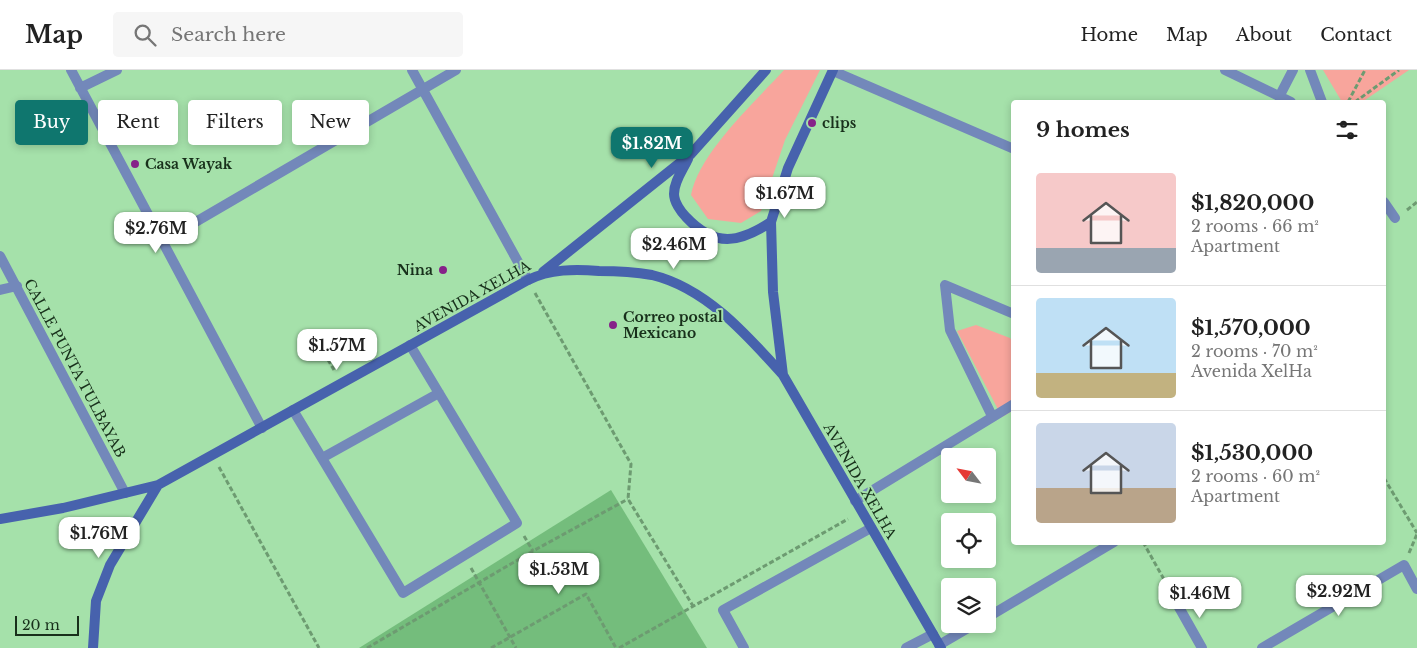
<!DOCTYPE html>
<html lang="en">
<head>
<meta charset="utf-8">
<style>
	:root { --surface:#fff; --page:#f6f6f6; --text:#222; --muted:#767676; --line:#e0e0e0; --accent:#0f766e }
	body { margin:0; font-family:"Libre Baskerville",serif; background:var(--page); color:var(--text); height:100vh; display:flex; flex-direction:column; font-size:19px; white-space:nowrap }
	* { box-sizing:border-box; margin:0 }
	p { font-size:16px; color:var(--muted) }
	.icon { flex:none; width:28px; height:28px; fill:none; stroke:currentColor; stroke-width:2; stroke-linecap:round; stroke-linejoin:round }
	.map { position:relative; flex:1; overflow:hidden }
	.panel { position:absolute; left:1011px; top:30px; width:375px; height:445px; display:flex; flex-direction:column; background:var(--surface); border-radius:5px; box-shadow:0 2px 8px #0003 }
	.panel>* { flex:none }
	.banner { position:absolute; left:15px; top:30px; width:475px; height:45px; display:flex; gap:10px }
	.needle { width:32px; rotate:302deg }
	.controls { position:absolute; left:941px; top:378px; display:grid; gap:10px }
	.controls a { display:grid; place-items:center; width:55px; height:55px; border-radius:5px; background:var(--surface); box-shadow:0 2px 8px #0003; font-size:25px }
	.scale { position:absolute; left:15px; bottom:12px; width:64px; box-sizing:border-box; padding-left:5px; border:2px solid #18301b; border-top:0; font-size:14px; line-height:18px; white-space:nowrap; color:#18301b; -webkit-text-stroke:4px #a5e1aa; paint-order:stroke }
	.price { position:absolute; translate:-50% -42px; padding:0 11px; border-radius:10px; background:#fff; color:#222; font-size:16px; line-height:32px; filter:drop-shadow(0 1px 2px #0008) }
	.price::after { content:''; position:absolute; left:50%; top:30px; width:15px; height:11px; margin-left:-8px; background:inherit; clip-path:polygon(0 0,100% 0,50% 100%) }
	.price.on { background:var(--accent); color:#fff }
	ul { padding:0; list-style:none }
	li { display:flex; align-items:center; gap:15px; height:125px; padding:0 25px }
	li+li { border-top:1px solid var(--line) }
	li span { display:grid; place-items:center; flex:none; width:140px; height:100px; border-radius:5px; color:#555 }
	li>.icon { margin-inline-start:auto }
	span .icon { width:60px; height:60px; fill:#fffc; stroke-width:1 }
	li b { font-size:21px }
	h2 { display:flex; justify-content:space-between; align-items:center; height:60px; padding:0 25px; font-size:21px }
	.tag { padding:0 18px; border-radius:5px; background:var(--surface); box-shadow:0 2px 8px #0003; font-size:18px; line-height:45px }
	.tag.on { background:var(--accent); color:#fff }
	header { display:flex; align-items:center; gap:30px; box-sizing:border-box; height:70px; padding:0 25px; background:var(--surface); border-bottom:1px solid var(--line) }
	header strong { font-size:24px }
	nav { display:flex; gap:28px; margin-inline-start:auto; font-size:18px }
	.search { width:350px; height:45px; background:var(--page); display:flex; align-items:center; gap:12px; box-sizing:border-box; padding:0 18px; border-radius:5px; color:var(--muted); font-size:19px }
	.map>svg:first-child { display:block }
	.green { fill:#f8a59c }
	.building { fill:#74bd7c }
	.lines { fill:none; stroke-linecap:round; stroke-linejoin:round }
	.path { stroke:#6d9b71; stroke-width:3; stroke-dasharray:5 2.5; stroke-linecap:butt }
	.lane { stroke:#7388ba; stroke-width:10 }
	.street { stroke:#7388ba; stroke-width:10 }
	.secondary { stroke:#4762ad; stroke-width:10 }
	.poi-dot { fill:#862189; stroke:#a5e1aa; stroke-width:2 }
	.labels { text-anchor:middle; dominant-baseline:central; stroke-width:4; stroke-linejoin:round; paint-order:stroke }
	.poi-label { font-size:14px; font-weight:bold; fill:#18301b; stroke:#a5e1aa; text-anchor:start }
	.street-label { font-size:14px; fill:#18301b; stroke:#a5e1aa }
</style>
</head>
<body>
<header>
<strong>Map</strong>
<div class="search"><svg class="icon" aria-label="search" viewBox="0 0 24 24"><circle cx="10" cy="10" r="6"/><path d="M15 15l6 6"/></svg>Search here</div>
<nav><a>Home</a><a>Map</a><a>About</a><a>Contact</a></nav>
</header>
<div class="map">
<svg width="1417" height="578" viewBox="0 0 1417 578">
	<rect width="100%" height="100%" fill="#a5e1aa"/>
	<path class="green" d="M784,0H820L785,70L761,141L741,153L708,149L691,125C699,83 754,33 784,0Z
		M1323,0H1409L1362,32H1342Z
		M976,255L1010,268L1014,274V340L1002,347L957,261Z"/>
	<path class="building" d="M611,420L707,578H359Z"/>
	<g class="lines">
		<path class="path" d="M1348,32L1365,0
			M1355,32L1399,0
			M1407,140L1417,132
			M535,223L631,394L628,429L693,536
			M324,283L334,300
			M219,397L319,578
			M1384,408L1417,463
			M524,466L533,481
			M1143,472L1170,520
			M1409,483L1417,464
			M471,498L516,578
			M367,578L533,481L628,429
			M491,578L586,524L616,578
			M619,578L848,449"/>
		<path class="lane" d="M1310,0L1322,32
			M293,340L403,523L517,453L410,275
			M322,388L439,323
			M744,578L723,540L871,458
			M906,578L933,564"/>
		<path class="street" d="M71,0L262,358
			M412,0L528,210
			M1225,0L1291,32
			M833,1L1014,79
			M80,18L117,0
			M1279,27L1293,0
			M1384,132L1395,148
			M163,171L456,0
			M0,186L125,423
			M0,220L17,216
			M992,346L950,260L945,215L1014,244
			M855,431L1014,334
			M1176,532L1202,578
			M988,547L1114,472
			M939,575L975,554
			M1262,578L1404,495L1417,519"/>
		<path class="secondary" d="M688,89C683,100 674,111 674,124C674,132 681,142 686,147C715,178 739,173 771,152
			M543,202L691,84L766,0
			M783,305L773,222L771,152L788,98L833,0
			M0,449L63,438L158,415
			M93,578L96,531L110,495L158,415L528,210C550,199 575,199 599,201C616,201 635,202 652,205C706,218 747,265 783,305L941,578"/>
	</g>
	<g class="poi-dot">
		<circle cx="812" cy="53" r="5"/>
		<circle cx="135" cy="94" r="5"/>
		<circle cx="443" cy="200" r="5"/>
		<circle cx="613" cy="255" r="5"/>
	</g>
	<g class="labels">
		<g class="poi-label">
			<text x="822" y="53">clips</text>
			<text x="145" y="94">Casa Wayak</text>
			<text x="433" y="200" text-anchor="end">Nina</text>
			<text x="623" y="247">Correo postal<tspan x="623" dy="16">Mexicano</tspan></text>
		</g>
		<g class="street-label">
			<text transform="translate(472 226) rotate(-29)">AVENIDA XELHA</text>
			<text transform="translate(75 298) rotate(62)">CALLE PUNTA TULBAYAB</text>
			<text transform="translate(860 411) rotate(60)">AVENIDA XELHA</text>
		</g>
	</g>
</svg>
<div class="controls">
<a><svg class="needle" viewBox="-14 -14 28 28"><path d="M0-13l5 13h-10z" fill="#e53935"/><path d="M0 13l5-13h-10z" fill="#767676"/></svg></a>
<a><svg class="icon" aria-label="locate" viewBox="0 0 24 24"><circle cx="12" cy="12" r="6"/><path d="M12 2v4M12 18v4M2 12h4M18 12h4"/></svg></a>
<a><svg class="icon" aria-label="layers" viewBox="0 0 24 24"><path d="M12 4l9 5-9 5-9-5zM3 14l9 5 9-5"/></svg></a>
</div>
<div class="scale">20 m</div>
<b class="price on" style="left:652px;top:99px">$1.82M</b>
<b class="price" style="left:785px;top:149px">$1.67M</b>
<b class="price" style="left:156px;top:184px">$2.76M</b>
<b class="price" style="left:674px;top:200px">$2.46M</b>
<b class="price" style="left:337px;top:301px">$1.57M</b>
<b class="price" style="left:99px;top:489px">$1.76M</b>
<b class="price" style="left:559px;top:525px">$1.53M</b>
<b class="price" style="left:1339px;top:547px">$2.92M</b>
<b class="price" style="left:1200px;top:549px">$1.46M</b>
<div class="banner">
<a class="tag on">Buy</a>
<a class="tag">Rent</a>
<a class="tag">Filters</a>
<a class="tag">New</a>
</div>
<section class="panel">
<h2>9 homes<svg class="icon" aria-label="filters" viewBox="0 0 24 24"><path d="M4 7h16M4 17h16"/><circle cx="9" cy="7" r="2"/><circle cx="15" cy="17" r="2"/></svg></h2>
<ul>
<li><span style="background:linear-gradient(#f6c9c9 75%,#9aa5b1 0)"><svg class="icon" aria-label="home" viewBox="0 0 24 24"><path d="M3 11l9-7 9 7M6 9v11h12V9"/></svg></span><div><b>$1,820,000</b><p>2 rooms · 66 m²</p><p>Apartment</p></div></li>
<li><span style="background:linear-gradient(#bfe0f5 75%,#c2b280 0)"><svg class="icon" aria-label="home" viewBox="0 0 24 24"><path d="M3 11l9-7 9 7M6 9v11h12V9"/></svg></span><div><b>$1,570,000</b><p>2 rooms · 70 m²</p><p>Avenida XelHa</p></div></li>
<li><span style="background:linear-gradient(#c9d6e8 65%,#b9a48a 0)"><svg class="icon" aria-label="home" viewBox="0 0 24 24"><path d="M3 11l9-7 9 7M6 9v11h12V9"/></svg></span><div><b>$1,530,000</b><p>2 rooms · 60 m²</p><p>Apartment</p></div></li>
</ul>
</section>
</div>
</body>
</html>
